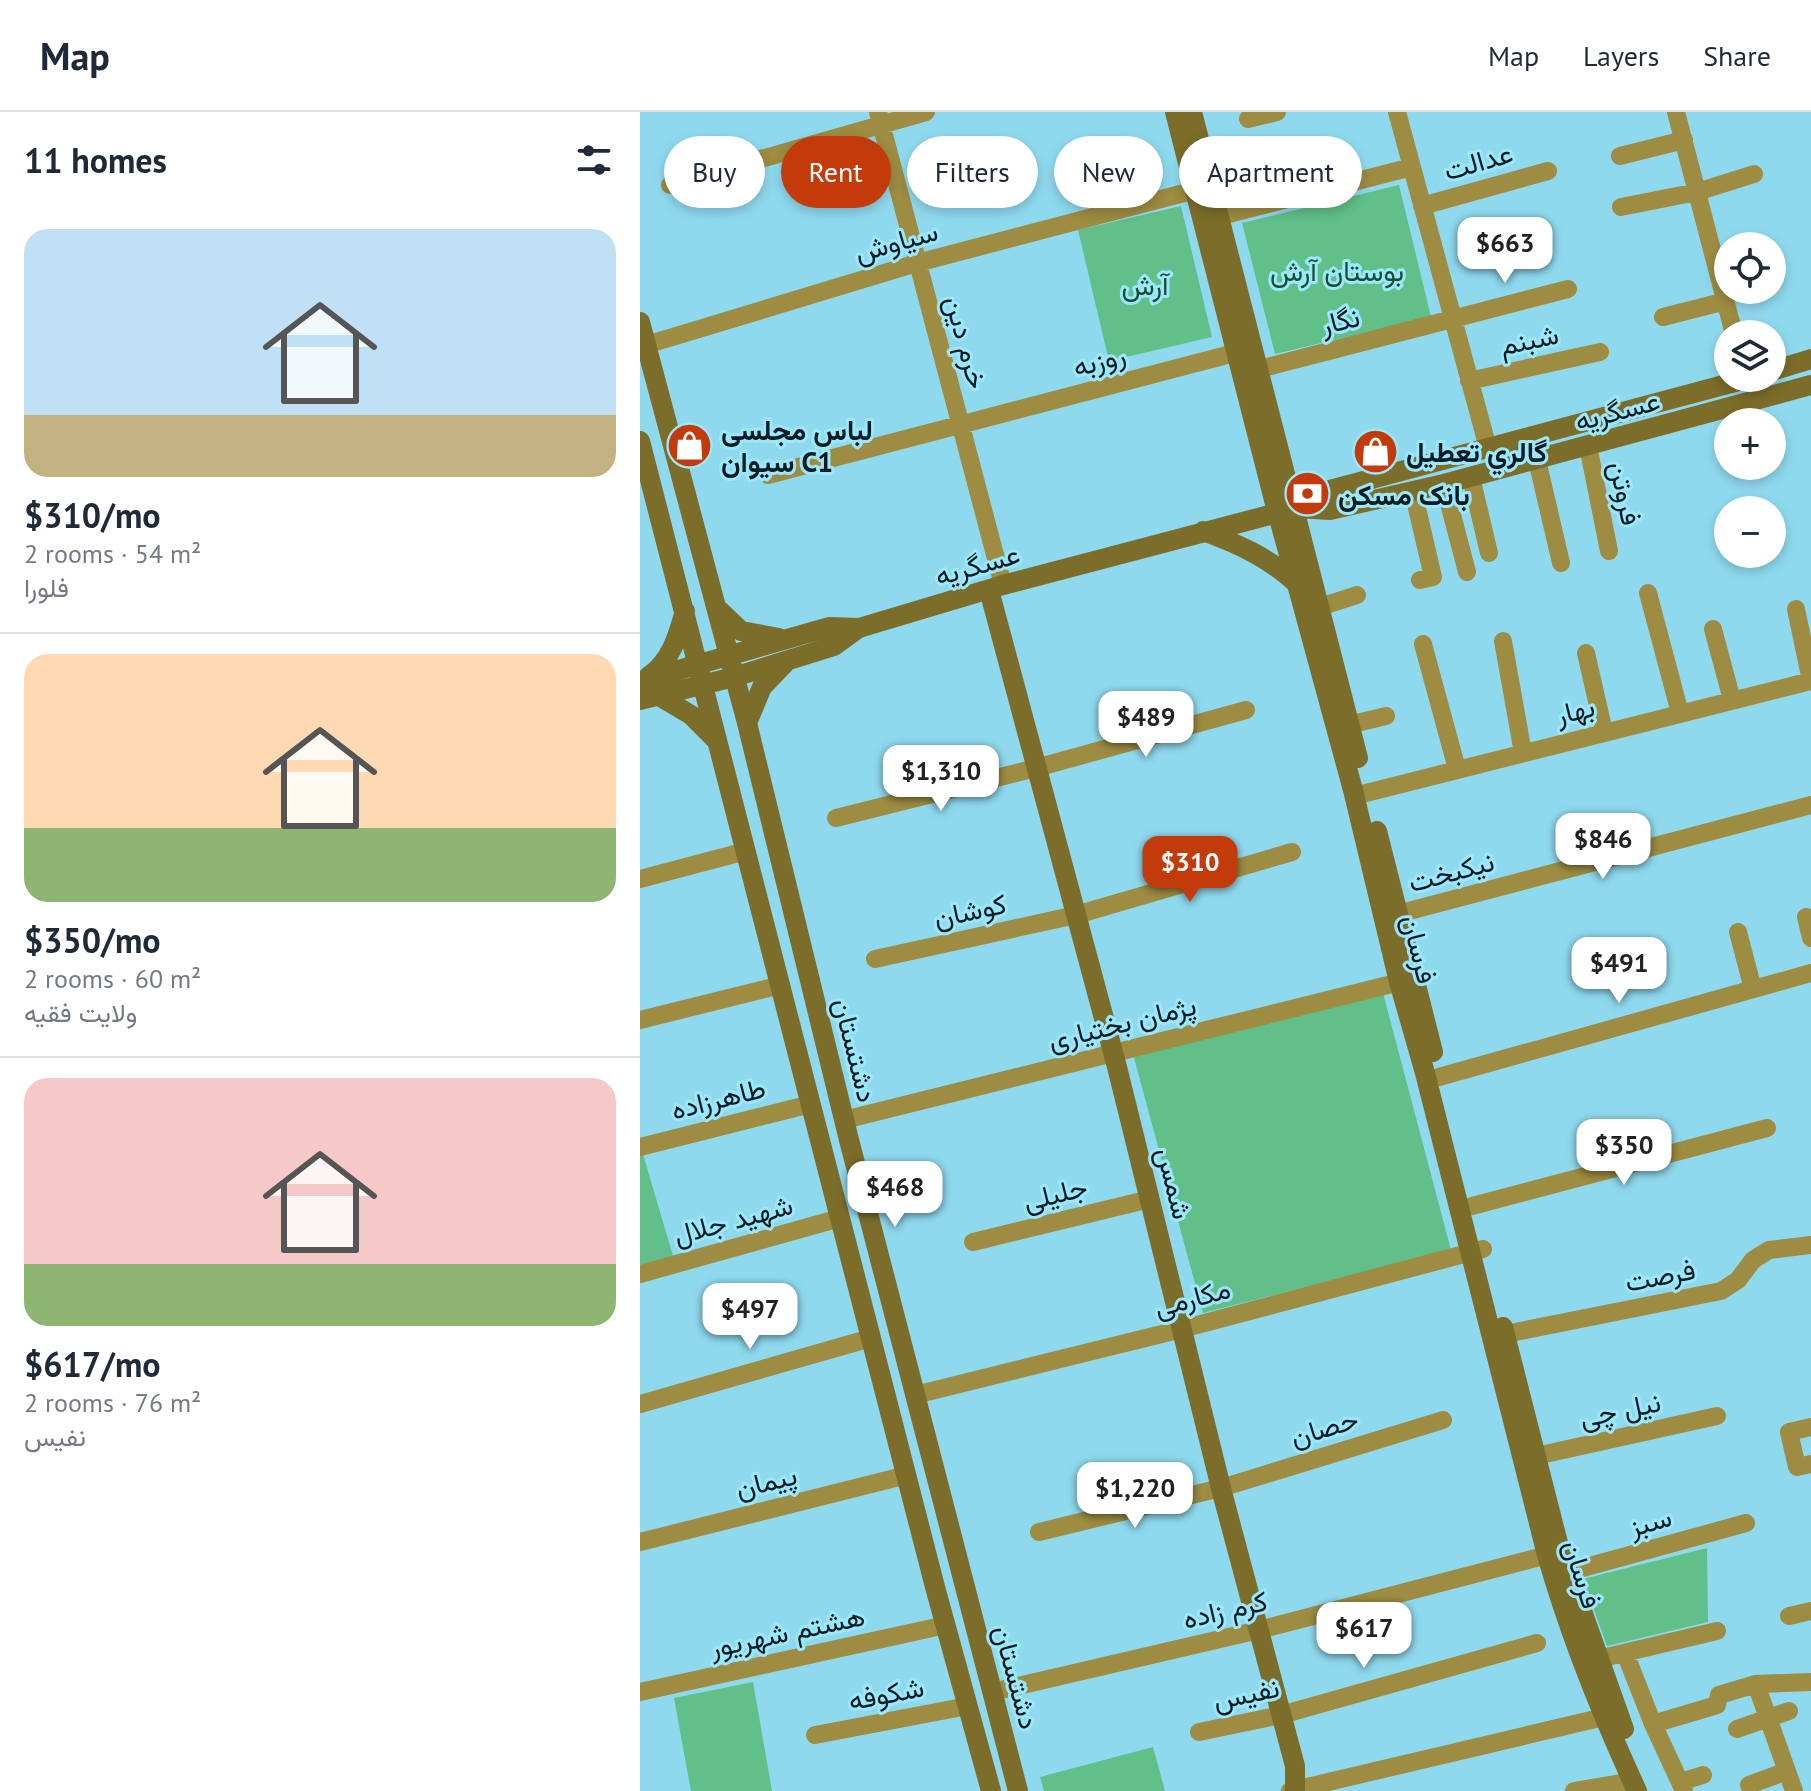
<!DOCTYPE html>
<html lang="en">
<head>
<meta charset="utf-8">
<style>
	:root { --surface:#fff; --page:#f2f2f3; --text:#1f2937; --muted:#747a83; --line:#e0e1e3; --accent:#c33b0a }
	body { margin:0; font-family:"PT Sans",Vazirmatn,sans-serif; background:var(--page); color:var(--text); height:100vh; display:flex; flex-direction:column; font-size:30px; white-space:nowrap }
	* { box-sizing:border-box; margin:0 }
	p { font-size:26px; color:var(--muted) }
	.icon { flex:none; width:44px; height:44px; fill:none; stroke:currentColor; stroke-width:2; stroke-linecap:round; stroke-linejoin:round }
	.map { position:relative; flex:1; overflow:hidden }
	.drawer { display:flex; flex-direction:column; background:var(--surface); width:640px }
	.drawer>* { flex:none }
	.guide { position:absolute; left:24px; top:24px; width:760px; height:72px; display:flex; gap:16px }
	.buttons { position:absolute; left:1074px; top:120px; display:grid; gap:16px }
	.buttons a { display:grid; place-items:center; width:72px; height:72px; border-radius:50%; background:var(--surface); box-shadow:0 4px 12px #0003; font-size:40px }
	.price { position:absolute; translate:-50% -68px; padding:0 18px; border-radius:16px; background:#fff; color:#222; font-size:26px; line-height:52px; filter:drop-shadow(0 2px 4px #0008) }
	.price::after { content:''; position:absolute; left:50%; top:48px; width:24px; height:18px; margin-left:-12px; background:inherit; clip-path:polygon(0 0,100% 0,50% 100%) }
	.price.current { background:var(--accent); color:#fff }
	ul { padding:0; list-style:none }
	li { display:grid; align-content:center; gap:16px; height:424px; padding:0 24px }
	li+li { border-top:2px solid var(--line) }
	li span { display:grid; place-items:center; height:248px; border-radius:24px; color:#555 }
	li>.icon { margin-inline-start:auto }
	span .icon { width:144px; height:144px; fill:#fffc; stroke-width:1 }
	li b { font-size:34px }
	h2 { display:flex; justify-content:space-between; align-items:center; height:96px; padding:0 24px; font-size:34px }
	.chip { padding:0 28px; border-radius:36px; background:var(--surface); box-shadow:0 4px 12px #0003; font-size:28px; line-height:72px }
	.chip.current { background:var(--accent); color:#fff }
	header { display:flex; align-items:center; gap:48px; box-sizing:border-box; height:112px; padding:0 40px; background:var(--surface); border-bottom:2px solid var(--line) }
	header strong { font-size:38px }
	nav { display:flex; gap:44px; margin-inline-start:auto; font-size:28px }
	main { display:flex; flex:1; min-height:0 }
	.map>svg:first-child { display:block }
	.green { fill:#61bf89 }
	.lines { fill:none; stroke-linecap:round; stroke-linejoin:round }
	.street { stroke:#9d8c41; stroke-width:18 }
	.secondary { stroke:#7c6d2a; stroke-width:20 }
	.labels { text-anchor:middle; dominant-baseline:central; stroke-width:6; stroke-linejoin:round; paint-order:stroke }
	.street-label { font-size:28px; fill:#001c23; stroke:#9ce7fb }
	.park-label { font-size:28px; fill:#174e31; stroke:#9ce7fb }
	.poi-label { font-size:28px; font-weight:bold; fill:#001c23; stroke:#9ce7fb; text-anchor:start }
</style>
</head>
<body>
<header>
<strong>Map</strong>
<nav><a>Map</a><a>Layers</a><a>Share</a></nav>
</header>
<main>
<section class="drawer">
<h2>11 homes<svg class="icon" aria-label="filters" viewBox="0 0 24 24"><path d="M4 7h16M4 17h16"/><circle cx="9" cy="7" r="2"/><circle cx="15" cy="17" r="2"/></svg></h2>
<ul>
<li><span style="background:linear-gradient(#bfe0f5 75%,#c2b280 0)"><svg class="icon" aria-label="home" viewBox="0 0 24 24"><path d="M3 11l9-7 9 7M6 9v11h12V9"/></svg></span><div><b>$310/mo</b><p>2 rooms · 54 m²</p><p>فلورا</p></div></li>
<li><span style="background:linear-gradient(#ffd9b3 70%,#8fb573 0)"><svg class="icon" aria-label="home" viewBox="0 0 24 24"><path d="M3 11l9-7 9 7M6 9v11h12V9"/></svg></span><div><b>$350/mo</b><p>2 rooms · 60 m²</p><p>ولایت فقیه</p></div></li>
<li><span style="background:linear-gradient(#f6c9c9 75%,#8fb573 0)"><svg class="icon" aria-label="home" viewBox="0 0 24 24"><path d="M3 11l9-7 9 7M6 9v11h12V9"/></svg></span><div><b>$617/mo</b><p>2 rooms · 76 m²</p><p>نفیس</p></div></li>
</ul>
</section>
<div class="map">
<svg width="1171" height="1679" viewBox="0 0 1171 1679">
	<rect width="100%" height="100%" fill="#8fd9ee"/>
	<path class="green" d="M759,73L791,205L635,242L602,111Z
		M541,94L572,225L469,249L438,118Z
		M743,881L811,1138L563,1201L493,942Z
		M0,1042H3L33,1144L0,1153Z
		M1067,1436L1068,1510L967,1534L943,1467Z
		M113,1570L132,1679H51L34,1586Z
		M513,1635L525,1679H404L400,1665Z"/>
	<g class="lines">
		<path class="street" d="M238,0L363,473
			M757,0L848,336
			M1036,0L1094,222
			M608,7L637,0
			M980,44L1044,28
			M30,73L286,0
			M782,94L908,59
			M981,95L1057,80L1114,62
			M565,108L772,55
			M1023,205L1086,189
			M6,233L277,151L567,75
			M604,261L928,177
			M829,269L960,240
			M948,334L969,439
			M897,348L921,451
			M128,363L610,237
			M831,365L849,441
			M804,372L827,460
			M773,379L793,465L780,468
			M1008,481L1040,601
			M680,495L717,483
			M1156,497L1171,569
			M1073,517L1092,588
			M863,529L883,641
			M783,532L817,657
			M946,541L964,620
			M696,616L746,604
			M714,684L1171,569
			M196,706L396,656L606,598
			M0,767L106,739
			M746,805L1171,693
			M1166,805L1171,826
			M1098,820L1113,877
			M235,847L436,803L652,740
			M0,908L141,873
			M799,965L1171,861
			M204,1008L772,867
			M0,1035L171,992
			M832,1094L1127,1016
			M333,1130L510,1087
			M0,1162L200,1106
			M865,1222L1081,1179L1098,1168L1113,1148L1129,1138L1171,1133
			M275,1283L542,1217L843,1137
			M0,1292L231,1226
			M1171,1315L1149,1320L1157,1355L1171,1352
			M896,1344L1077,1304
			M399,1420L581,1376L803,1308
			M0,1430L267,1363
			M928,1460L1106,1411
			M1149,1504L1171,1499
			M985,1541L1013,1612L1044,1679
			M958,1547L1077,1519
			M1116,1572L1154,1679
			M0,1580L306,1513
			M352,1580L619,1518L919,1440
			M1013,1612L1077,1593L1079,1583L1116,1572L1171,1570
			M1097,1617L1149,1599
			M559,1620L641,1603L897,1531
			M175,1623L328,1594
			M1040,1670L1063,1663
			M1109,1673L1147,1659
			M650,1679L964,1605
			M934,1679L993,1669"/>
		<path class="secondary" d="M535,0L634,388L713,678L759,870L785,961L907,1443C930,1524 962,1603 997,1679
			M552,0L718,646
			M0,210L107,611L209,1028L378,1679
			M1132,259L1171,247
			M0,329L295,1475L351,1679
			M656,396L690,398L804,372L1171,273
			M563,419C598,432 628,445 656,471
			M349,478L477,955L583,1384L655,1654V1679
			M80,499L101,519L139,526
			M9,564C31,549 38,524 45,499
			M0,569L189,515L219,516L363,473L656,396L690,378L1110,266
			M19,584L51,603L75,627
			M0,588L94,565L194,534L219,516
			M107,611L122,575L145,551
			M737,719L793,940
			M863,1215L918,1431L984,1617"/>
	</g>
	<defs>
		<symbol id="shop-disc" viewBox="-11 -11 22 22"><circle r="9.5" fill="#c33b0a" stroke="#9ce7fb"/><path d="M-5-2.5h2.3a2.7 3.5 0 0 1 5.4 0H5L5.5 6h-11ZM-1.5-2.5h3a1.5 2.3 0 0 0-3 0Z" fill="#fff"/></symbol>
		<symbol id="bank-disc" viewBox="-11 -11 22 22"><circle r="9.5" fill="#c33b0a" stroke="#9ce7fb"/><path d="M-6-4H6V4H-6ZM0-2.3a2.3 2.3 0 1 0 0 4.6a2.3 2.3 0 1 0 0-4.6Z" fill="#fff"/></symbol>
	</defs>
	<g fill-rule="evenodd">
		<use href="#shop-disc" x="24" y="308" width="51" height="51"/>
		<use href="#shop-disc" x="710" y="314" width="51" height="51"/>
		<use href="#bank-disc" x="642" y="356" width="51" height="51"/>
	</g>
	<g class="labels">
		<g class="street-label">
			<text transform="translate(838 49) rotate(-16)">عدالت</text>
			<text transform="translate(256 129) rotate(-16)">سیاوش</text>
			<text transform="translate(700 208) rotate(-14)">نگار</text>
			<text transform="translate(889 227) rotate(-12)">شبنم</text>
			<text transform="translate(327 230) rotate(75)">خرم دین</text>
			<text transform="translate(459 248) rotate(-15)">روزبه</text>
			<text transform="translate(977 298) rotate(-15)">عسگریه</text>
			<text transform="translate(986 381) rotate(78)">فروتن</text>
			<text transform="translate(337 452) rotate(-16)">عسگریه</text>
			<text transform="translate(935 598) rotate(-14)">بهار</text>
			<text transform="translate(811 759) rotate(-15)">نیکبخت</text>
			<text transform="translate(330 798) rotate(-12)">کوشان</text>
			<text transform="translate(780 837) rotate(76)">فرسان</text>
			<text transform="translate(482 910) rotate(-14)">پژمان بختیاری</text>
			<text transform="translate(216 938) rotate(76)">دشتستان</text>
			<text transform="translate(78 986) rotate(-14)">طاهرزاده</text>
			<text transform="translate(535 1071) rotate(76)">شمس</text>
			<text transform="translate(415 1081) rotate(-14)">جلیلی</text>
			<text transform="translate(93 1107) rotate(-15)">شهید جلال</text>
			<text transform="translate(1020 1163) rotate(-11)">فرصت</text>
			<text transform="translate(552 1185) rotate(-15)">مکارمی</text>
			<text transform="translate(980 1297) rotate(-12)">نیل چی</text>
			<text transform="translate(684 1315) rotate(-17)">حصان</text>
			<text transform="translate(126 1369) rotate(-14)">پیمان</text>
			<text transform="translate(1010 1409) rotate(-16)">سبز</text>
			<text transform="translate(943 1462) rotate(73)">فرسان</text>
			<text transform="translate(585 1497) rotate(-13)">کرم زاده</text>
			<text transform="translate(147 1519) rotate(-12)">هشتم شهریور</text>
			<text transform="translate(377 1565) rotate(75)">دشتستان</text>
			<text transform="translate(246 1581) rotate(-11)">شکوفه</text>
			<text transform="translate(606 1581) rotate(-12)">نفیس</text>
		</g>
		<g class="park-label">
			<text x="697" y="158">بوستان آرش</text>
			<text x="505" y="172">آرش</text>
		</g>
		<g class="poi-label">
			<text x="81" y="317">لباس مجلسی<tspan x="81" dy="32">سیوان C1</tspan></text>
			<text x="766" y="339">گالري تعطيل</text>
			<text x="698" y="382">بانک مسکن</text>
		</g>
	</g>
</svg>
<div class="buttons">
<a><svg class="icon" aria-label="locate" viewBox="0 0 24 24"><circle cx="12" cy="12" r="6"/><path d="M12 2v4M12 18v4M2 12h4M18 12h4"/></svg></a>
<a><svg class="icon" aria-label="layers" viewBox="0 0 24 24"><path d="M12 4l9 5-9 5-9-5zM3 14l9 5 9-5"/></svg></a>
<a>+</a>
<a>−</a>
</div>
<b class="price" style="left:865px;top:173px">$663</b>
<b class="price" style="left:506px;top:647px">$489</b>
<b class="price" style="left:301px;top:701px">$1,310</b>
<b class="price" style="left:963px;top:769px">$846</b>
<b class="price current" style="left:550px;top:792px">$310</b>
<b class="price" style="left:979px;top:893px">$491</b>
<b class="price" style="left:984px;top:1075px">$350</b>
<b class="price" style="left:255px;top:1117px">$468</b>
<b class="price" style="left:110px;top:1239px">$497</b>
<b class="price" style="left:495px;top:1418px">$1,220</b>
<b class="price" style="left:724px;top:1558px">$617</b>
<div class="guide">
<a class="chip">Buy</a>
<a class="chip current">Rent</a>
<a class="chip">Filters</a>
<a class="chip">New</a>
<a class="chip">Apartment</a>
</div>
</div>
</main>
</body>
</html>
